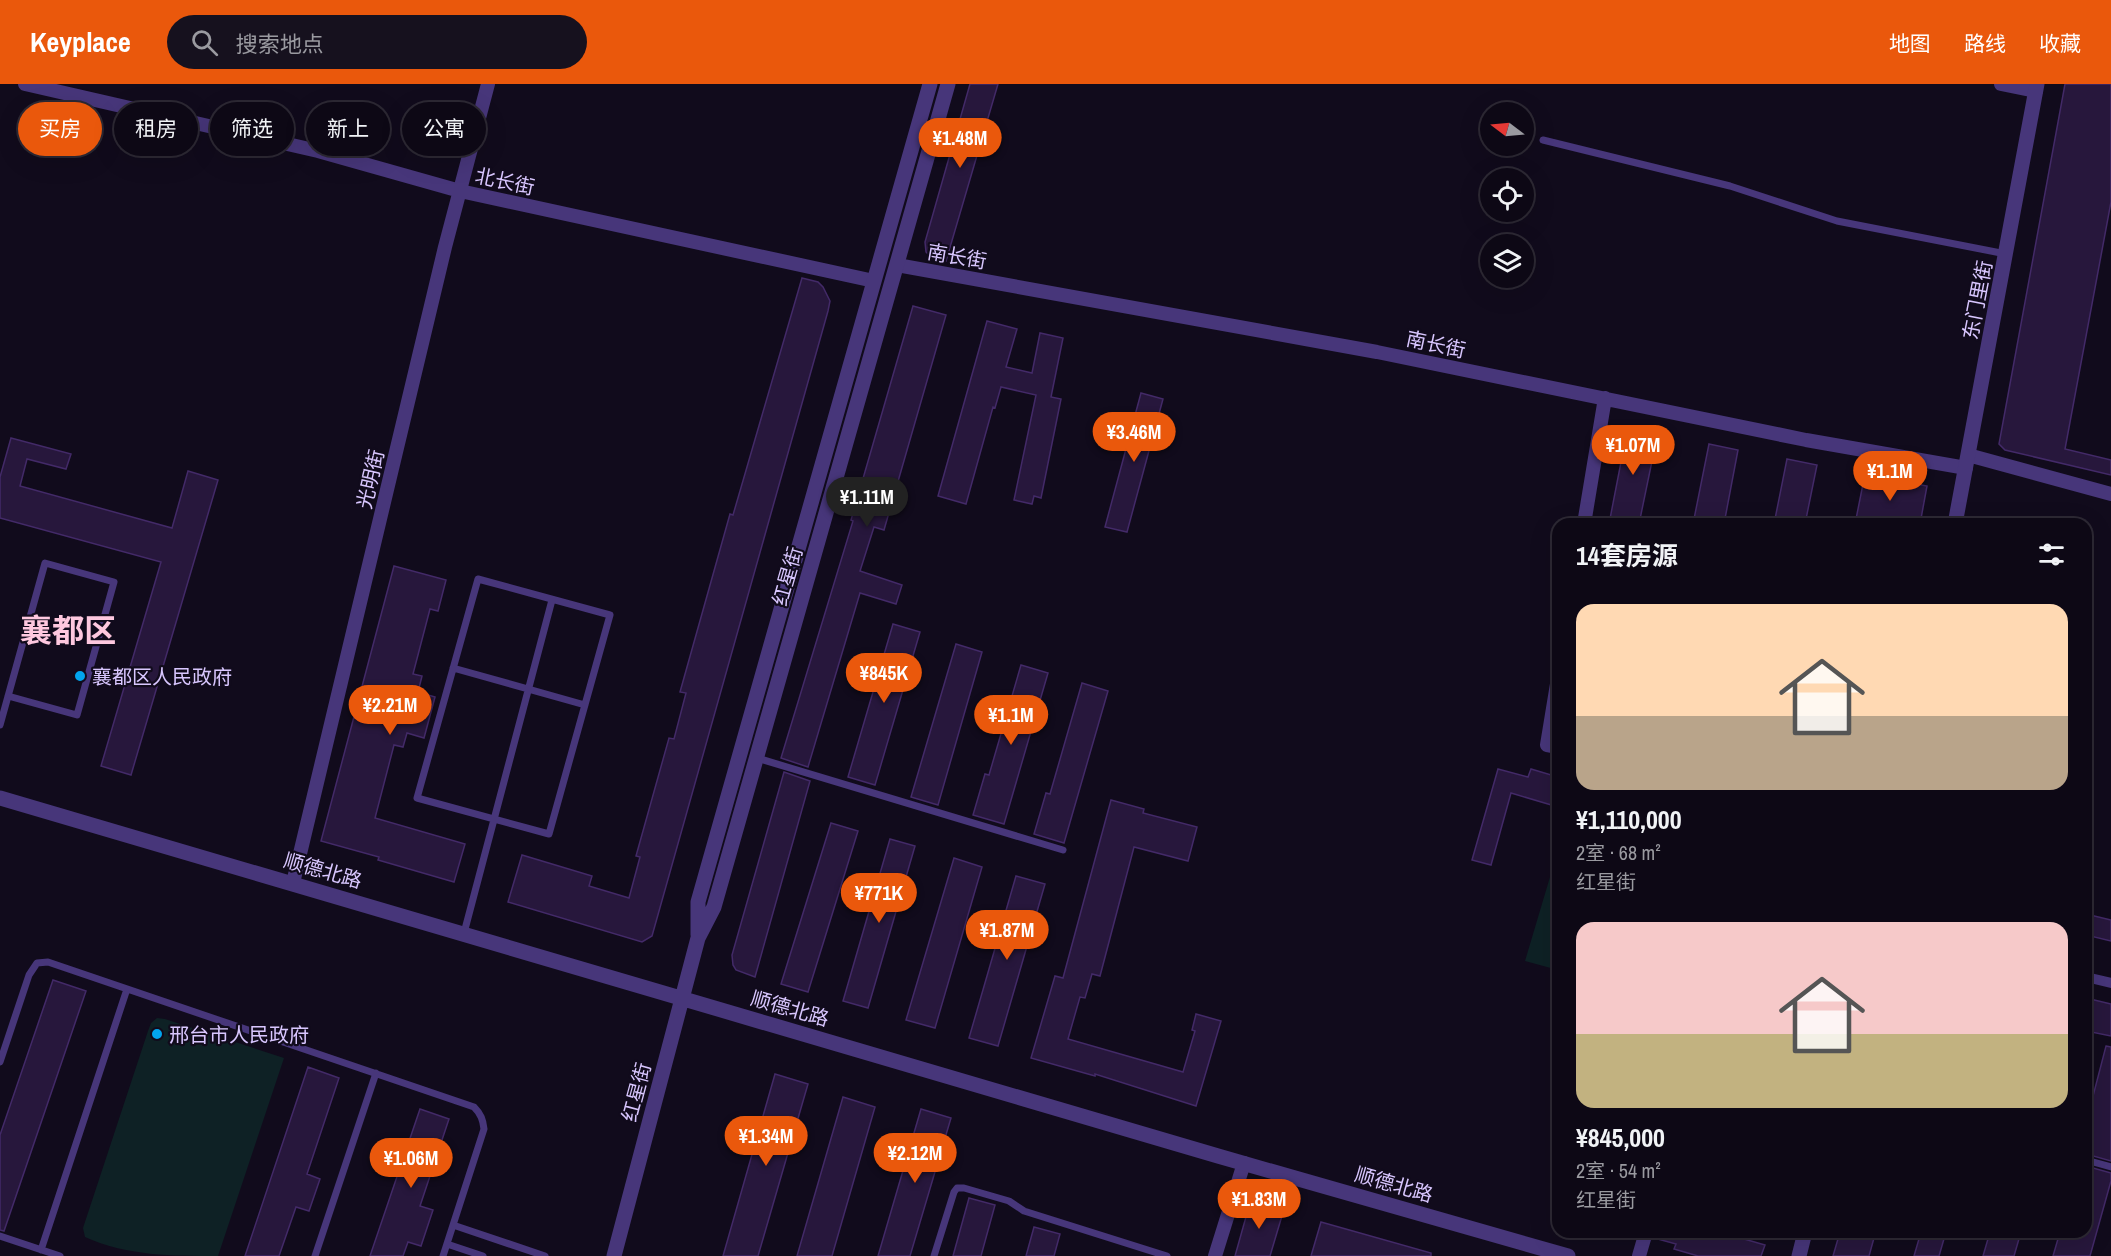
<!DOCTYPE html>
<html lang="zh">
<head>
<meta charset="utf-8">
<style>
	:root { --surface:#0d0815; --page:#16111e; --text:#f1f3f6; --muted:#9a9aa0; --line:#2d2934; --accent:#ea580c }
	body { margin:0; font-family:"Archivo Narrow","Noto Sans SC",sans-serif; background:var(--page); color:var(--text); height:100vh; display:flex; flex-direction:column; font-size:22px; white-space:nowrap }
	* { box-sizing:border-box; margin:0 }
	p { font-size:20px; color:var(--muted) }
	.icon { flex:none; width:33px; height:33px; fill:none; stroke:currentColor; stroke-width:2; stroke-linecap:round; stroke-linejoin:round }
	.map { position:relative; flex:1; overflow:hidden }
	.details { position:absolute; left:1552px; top:434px; width:540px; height:720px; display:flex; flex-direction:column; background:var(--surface); border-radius:18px; box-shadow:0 6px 24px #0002,0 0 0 2px var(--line) }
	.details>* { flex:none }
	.hud { position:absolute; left:18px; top:18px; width:570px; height:54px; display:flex; gap:12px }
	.needle { width:39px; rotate:286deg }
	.buttons { position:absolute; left:1480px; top:18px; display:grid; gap:12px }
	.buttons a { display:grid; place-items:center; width:54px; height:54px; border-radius:50%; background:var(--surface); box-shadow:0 6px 24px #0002,0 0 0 2px var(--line); font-size:30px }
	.price { position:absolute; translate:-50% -51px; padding:0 14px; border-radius:21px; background:var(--accent); color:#fff; font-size:20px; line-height:39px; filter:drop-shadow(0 2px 3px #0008) }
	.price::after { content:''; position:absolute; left:50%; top:36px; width:18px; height:14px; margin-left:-9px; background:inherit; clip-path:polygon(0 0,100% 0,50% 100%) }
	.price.on { background:#222; color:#fff }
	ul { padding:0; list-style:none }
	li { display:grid; align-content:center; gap:12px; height:318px; padding:0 24px }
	li span { display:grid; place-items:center; height:186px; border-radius:18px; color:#555 }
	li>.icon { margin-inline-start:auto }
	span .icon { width:108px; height:108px; fill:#fffc; stroke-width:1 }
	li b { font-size:26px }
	h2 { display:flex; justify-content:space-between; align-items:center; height:72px; padding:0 24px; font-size:26px }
	.chip { padding:0 21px; border-radius:27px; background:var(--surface); box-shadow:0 6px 24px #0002,0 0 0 2px var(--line); font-size:21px; line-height:54px }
	.chip.on { background:var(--accent); color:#fff }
	header { display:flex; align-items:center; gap:36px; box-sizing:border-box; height:84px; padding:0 30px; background:var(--accent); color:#fff }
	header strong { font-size:28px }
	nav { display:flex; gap:33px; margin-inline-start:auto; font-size:21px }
	.search { width:420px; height:54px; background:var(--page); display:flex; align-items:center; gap:15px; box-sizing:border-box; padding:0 21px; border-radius:33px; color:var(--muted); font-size:22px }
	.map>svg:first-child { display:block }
	.green { fill:#0e2125 }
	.building { fill:#27173c; stroke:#432a68; stroke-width:1.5 }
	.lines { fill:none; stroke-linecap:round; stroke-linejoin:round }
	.service { stroke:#47367a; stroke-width:7 }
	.pedestrian { stroke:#47367a; stroke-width:10 }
	.minor { stroke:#47367a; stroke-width:14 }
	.tertiary { stroke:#47367a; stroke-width:15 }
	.poi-dot { fill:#02a5ee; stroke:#110b1c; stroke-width:2 }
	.labels { text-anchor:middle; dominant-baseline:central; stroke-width:4.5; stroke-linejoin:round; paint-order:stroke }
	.street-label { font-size:20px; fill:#d8c6fe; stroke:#110b1c }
	.poi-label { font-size:20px; fill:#d8c6fe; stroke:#110b1c; text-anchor:start }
	.town-label { font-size:32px; font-weight:bold; fill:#fec8df; stroke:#110b1c }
</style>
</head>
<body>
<header>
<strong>Keyplace</strong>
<div class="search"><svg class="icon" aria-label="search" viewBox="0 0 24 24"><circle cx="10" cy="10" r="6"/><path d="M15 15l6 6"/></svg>搜索地点</div>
<nav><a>地图</a><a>路线</a><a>收藏</a></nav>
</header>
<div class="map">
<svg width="2111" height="1172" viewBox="0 0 2111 1172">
	<rect width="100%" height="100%" fill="#110b1c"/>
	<path class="green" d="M1550,793L1558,796V886L1525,877Z
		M157,934L165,935L284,974L218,1172C173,1172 126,1172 85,1153L83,1144L148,947L151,939Z"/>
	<path class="building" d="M970,0H998L946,177L930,172L926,168L925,158Z
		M2065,0H2111V118L2065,365L2111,376V391L2005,366L1999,360Z
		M802,194L818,198L823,203L830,217L828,227L652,852L642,858L508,818L522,771L592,792L589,802L629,814L640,773L636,772L669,654L674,655L686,609L680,608L730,430L733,431Z
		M913,222L946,231L884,446L874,443L860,487L902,501L896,520L860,509L808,683L781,674L853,437L851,436Z
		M987,237L1017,245L1006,283L1032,289L1040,249L1063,254L1051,313L1061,315L1041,414L1034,412L1032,420L1014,416L1036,311L1001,303L995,324L993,323L966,420L938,412Z
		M1141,309L1163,315L1127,448L1105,443Z
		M1628,342L1658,348L1639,440H1609Z
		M11,354L71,370L66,385L27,375L20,402L172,444L188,387L218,396L131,691L101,682L161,478L0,434V393Z
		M1709,360L1738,366L1724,440H1693Z
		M1787,375L1817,381L1805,440H1774Z
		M1865,390L1927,402L1920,440H1855Z
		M394,482L446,496L438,527L430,525L413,590L422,592L418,608L435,613L424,654L407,649L403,663L394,661L375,734L465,760L454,798L378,776L379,773L321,757Z
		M893,540L920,548L875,701L848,693Z
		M956,560L982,568L938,721L911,713Z
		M1021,581L1048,589L1004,740L973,731L985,690L989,691Z
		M1082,599L1108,607L1064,759L1034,750L1046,709L1050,710Z
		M1498,685L1528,693L1531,685L1558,693V723L1511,709L1491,781L1472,776Z
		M784,688L810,697L755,893L736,886L733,881L732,871Z
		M1111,716L1144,725L1143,729L1197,743L1188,777L1134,763L1100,892L1092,890L1085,914L1080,913L1068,955L1183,988L1195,947L1192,946L1196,930L1221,937L1196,1022L1095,990V992L1031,974L1055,892L1063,894Z
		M831,739L858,747L808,908L781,900Z
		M890,755L915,762L868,924L843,917Z
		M954,774L982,783L935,944L906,936Z
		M1016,792L1045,800L998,962L969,954Z
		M2086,830L2111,836V857L2086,851Z
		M53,896L86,907L4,1147L0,1146V1051Z
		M2086,914L2111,920V952L2086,947Z
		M2106,962L2111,963V1077L2086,1070V1039Z
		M308,983L339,994L307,1090L320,1095L309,1127L296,1123L279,1172H245Z
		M775,990L808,1000L758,1172H723Z
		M843,1013L875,1023L832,1172H797Z
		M420,1025L449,1035L420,1122L433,1126L421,1162L408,1158L403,1172H370Z
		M921,1025L951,1034L910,1172H878Z
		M2086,1082L2111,1089V1097L2090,1172H2053L2060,1148H2086Z
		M969,1114L995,1121L981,1172H953Z
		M1251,1115L1284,1125L1270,1172H1235Z
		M1321,1138L1431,1169V1172H1311Z
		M1034,1143L1060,1150L1054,1172H1026Z
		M1655,1148H1720L1765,1161L1761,1172H1698L1674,1165L1676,1160L1654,1154Z
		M1840,1148H1851L1874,1154L1869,1172H1833Z
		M1921,1148H1946L1939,1172H1914Z
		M1990,1148H2021L2014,1172H1983Z"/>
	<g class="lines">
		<path class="service" d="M1543,56L1730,102L1837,137L2006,170
			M478,495L610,531L549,750L417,714Z
			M453,584L585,621
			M0,641L45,479L114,498L77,631L8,612
			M757,674L1063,766
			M464,849L552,516
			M0,978L29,891L37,879L48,878L474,1023C481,1030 483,1036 484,1045L443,1172
			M2086,1076L2111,1083
			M453,1141L545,1172
			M0,1152L60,1172
			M447,1160L483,1172
			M41,1166L127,905
			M315,1172L376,989
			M934,1172L954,1108L957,1104H964L1009,1117L1024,1127L1167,1172"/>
		<path class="pedestrian" d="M2086,893L2111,899"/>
		<path class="minor" d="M25,0L318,67L460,107L874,197
			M2001,0L2036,7
			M897,181L1377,268L1806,356L1966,384
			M1968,371L2111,410
			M1584,440L1605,314
			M1558,594L1547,661L1558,663
			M293,799L445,163L488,0
			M1215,1172L1244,1079
			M1639,1172L1646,1148"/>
		<path class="tertiary" d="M1955,440L2037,0
			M0,714L1218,1072L1568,1172
			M698,851V818L930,0
			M614,1172L698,854L714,823L948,0
			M1799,1172L1805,1148"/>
	</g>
	<g class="poi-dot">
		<circle cx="80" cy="592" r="6"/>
		<circle cx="157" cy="950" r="6"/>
	</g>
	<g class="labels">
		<g class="street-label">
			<text transform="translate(505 97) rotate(12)">北长街</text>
			<text transform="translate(957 172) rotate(10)">南长街</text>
			<text transform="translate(1977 216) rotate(-79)">东门里街</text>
			<text transform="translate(1436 260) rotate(12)">南长街</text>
			<text transform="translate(370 395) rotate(-77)">光明街</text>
			<text transform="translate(787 492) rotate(-74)">红星街</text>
			<text transform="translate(323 786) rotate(16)">顺德北路</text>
			<text transform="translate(790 924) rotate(16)">顺德北路</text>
			<text transform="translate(636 1008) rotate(-75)">红星街</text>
			<text transform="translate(1394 1100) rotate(16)">顺德北路</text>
		</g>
		<g class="poi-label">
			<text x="92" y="592">襄都区人民政府</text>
			<text x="169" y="950">邢台市人民政府</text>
		</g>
		<g class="town-label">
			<text x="68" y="546">襄都区</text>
		</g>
	</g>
</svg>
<div class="buttons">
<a><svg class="needle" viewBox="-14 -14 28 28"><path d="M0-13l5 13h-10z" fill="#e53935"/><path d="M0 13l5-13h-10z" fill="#9a9aa0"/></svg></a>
<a><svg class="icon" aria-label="locate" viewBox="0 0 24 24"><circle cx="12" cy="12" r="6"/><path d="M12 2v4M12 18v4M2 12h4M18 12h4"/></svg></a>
<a><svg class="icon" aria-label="layers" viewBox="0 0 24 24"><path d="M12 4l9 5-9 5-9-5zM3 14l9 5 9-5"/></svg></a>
</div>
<b class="price" style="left:960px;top:85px">¥1.48M</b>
<b class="price" style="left:1134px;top:379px">¥3.46M</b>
<b class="price" style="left:1633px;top:392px">¥1.07M</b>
<b class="price" style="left:1890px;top:418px">¥1.1M</b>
<b class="price on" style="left:867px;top:444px">¥1.11M</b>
<b class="price" style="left:884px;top:620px">¥845K</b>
<b class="price" style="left:390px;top:652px">¥2.21M</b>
<b class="price" style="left:1011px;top:662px">¥1.1M</b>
<b class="price" style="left:879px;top:840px">¥771K</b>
<b class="price" style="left:1007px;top:877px">¥1.87M</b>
<b class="price" style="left:766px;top:1083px">¥1.34M</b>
<b class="price" style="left:915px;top:1100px">¥2.12M</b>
<b class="price" style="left:411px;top:1105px">¥1.06M</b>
<b class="price" style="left:1259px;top:1146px">¥1.83M</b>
<div class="hud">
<a class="chip on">买房</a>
<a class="chip">租房</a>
<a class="chip">筛选</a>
<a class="chip">新上</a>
<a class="chip">公寓</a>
</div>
<section class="details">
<h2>14套房源<svg class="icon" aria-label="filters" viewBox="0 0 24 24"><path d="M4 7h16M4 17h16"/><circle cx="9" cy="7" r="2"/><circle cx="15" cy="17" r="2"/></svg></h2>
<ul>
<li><span style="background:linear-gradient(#ffd9b3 60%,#b9a48a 0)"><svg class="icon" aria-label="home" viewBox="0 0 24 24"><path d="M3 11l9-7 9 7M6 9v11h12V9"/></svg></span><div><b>¥1,110,000</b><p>2室 · 68 m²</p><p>红星街</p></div></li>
<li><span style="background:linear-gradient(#f6c9c9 60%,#c2b280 0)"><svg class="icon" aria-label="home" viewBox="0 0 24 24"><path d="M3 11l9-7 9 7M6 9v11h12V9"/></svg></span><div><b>¥845,000</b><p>2室 · 54 m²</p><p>红星街</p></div></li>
</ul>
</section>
</div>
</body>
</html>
